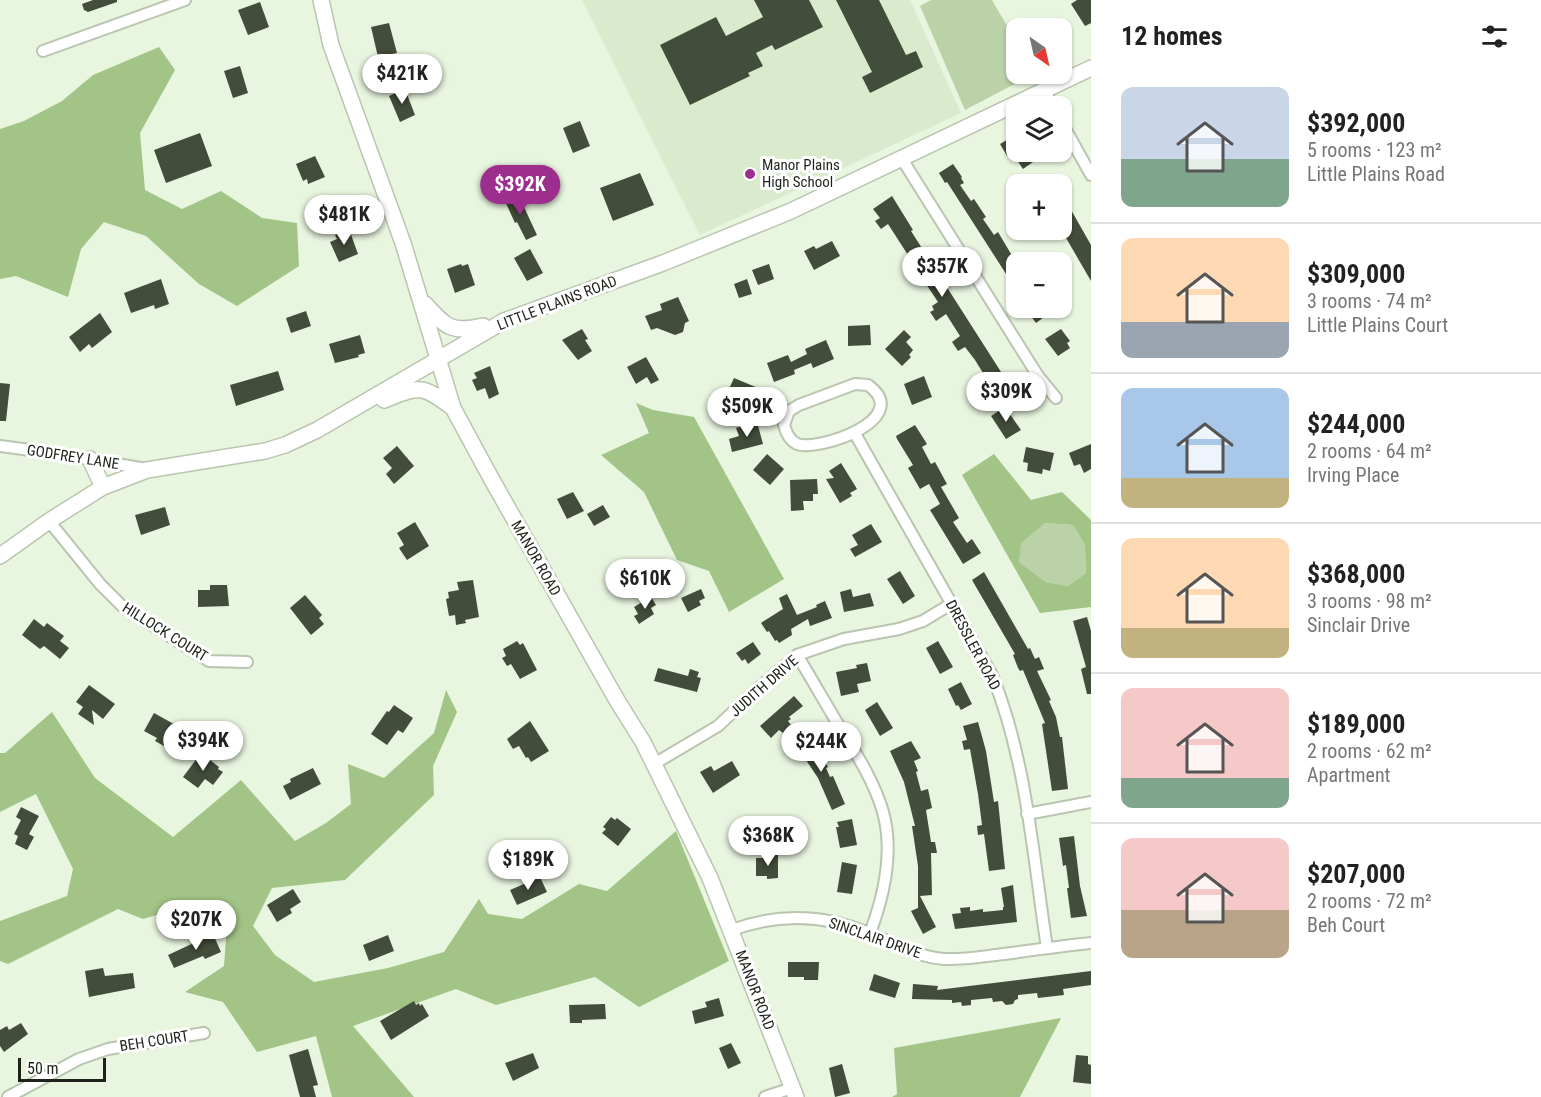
<!DOCTYPE html>
<html lang="en">
<head>
<meta charset="utf-8">
<style>
	:root { --surface:#fff; --page:#f2f2f2; --text:#222; --muted:#767676; --line:#e0e0e0; --accent:#9d2e8d }
	body { margin:0; font-family:"Roboto Condensed",sans-serif; background:var(--page); color:var(--text); height:100vh; display:flex; flex-direction:column; font-size:22px; white-space:nowrap }
	* { box-sizing:border-box; margin:0 }
	p { font-size:20px; color:var(--muted) }
	.icon { flex:none; width:33px; height:33px; fill:none; stroke:currentColor; stroke-width:2; stroke-linecap:round; stroke-linejoin:round }
	.map { position:relative; flex:1; overflow:hidden }
	.details { display:flex; flex-direction:column; background:var(--surface); width:450px }
	.details>* { flex:none }
	.needle { width:39px; rotate:146deg }
	.fabs { position:absolute; left:1006px; top:18px; display:grid; gap:12px }
	.fabs a { display:grid; place-items:center; width:66px; height:66px; border-radius:12px; background:var(--surface); box-shadow:0 2px 4px #0004; font-size:30px }
	.scale { position:absolute; left:18px; bottom:15px; width:88px; box-sizing:border-box; padding-left:6px; border:3px solid #1d221a; border-top:0; font-size:16px; line-height:21px; white-space:nowrap; color:#1d221a; -webkit-text-stroke:4px #fff; paint-order:stroke }
	.price { position:absolute; translate:-50% -51px; padding:0 14px; border-radius:21px; background:#fff; color:#222; font-size:20px; line-height:39px; filter:drop-shadow(0 2px 3px #0008) }
	.price::after { content:''; position:absolute; left:50%; top:36px; width:18px; height:14px; margin-left:-9px; background:inherit; clip-path:polygon(0 0,100% 0,50% 100%) }
	.price.selected { background:var(--accent); color:#fff }
	ul { padding:0; list-style:none }
	li { display:flex; align-items:center; gap:18px; height:150px; padding:0 30px }
	li+li { border-top:2px solid var(--line) }
	li span { display:grid; place-items:center; flex:none; width:168px; height:120px; border-radius:12px; color:#555 }
	li>.icon { margin-inline-start:auto }
	span .icon { width:72px; height:72px; fill:#fffc; stroke-width:1 }
	li b { font-size:26px }
	h2 { display:flex; justify-content:space-between; align-items:center; height:72px; padding:0 30px; font-size:26px }
	main { display:flex; flex:1; min-height:0 }
	.map>svg:first-child { display:block }
	.built { fill:#daeacd }
	.green { fill:#bbd2a9 }
	.forest { fill:#a2c486; fill-rule:evenodd }
	.building { fill:#434d3b }
	.lines { fill:none; stroke-linecap:round; stroke-linejoin:round }
	.street-casing { stroke:#b9c5b0; stroke-width:14 }
	.secondary-casing { stroke:#b9c5b0; stroke-width:18 }
	.street { stroke:#fff; stroke-width:10 }
	.secondary { stroke:#fff; stroke-width:15 }
	.poi-dot { fill:#9d2e8d; stroke:#fff; stroke-width:2 }
	.labels { text-anchor:middle; dominant-baseline:central; stroke-width:6; stroke-linejoin:round; paint-order:stroke }
	.poi-label { font-size:15px; fill:#1d221a; stroke:#fff; text-anchor:start }
	.street-label { font-size:15px; fill:#1d221a; stroke:#fff }
</style>
</head>
<body>
<main>
<div class="map">
<svg width="1091" height="1097" viewBox="0 0 1091 1097">
	<rect width="100%" height="100%" fill="#e8f5df"/>
	<path class="built" d="M582,0H910L961,113L700,235Z"/>
	<path class="green" d="M931,0H992L1017,43V74H1034L965,110L920,6Z
		M1045,523L1073,525L1085,545L1086,573L1068,586L1046,582L1019,562L1020,543Z"/>
	<path class="forest" d="M159,47L175,70L140,133L145,190L182,209L221,191L262,218L297,223L299,266L237,306L199,284L146,236L104,222L81,249L68,297L16,276L0,279V129L24,121L62,101L93,75Z
		M636,403L653,410L694,417L784,579L729,612L709,571L677,560L644,492L601,455L649,433Z
		M994,454L1031,500L1062,492L1091,520V607L1040,613L962,475ZM1045,523L1073,525L1085,545L1086,573L1068,586L1046,582L1019,562L1021,543Z
		M446,690L457,712L433,766L434,795L345,880L272,888L253,926L275,955L314,982L388,968L444,952L479,899L488,914L522,919L579,884L607,891L676,831L729,961L639,1007L595,977L496,1005L456,989L353,1026L414,1097H332L316,1036L257,1052L223,1002L185,992L224,966L228,912L197,903L143,919L118,909L8,964L0,961V921L67,896L73,869L36,794L0,812V753H5L52,712L95,778L173,837L241,780L295,841L326,823L351,804L348,764L384,778L434,733Z
		M1061,1018L1020,1097H892L897,1094L894,1048Z"/>
	<path class="building" d="M93,0H117V2L88,12L84,10L82,4Z
		M754,0H809L823,27L775,50L772,45L756,53L763,66L748,73L750,76L690,105L660,45L716,17L726,36L763,17Z
		M836,0H879L906,55L916,51L923,67L870,93L862,77L872,72Z
		M1077,0H1091V23L1085,26L1071,4Z
		M260,2L269,27L248,35L238,10Z
		M389,23L397,53L378,57L371,27Z
		M240,66L248,93L233,98L224,71Z
		M405,89L415,115L400,122L389,96Z
		M580,121L590,146L573,153L563,128Z
		M200,133L212,166L166,183L154,150Z
		M1017,134V150L1015,152H1038L1029,156L1033,162L1023,169L1012,153L1007,156L1000,144Z
		M315,156L325,177L308,184L307,179L303,181L296,164Z
		M953,164L962,177L961,178L964,183L960,185L971,201L974,199L986,217L983,219L994,235L998,232L1017,264V291L947,182L945,183L939,173Z
		M640,173L654,205L613,221L600,188Z
		M517,192L537,235L526,240L517,222L515,223L504,199Z
		M1062,194L1091,245V281L1062,231Z
		M892,196L913,230L911,231L1010,386L991,398L987,392L984,393L978,383L983,373L975,360L965,347L958,351L952,342L960,336L946,314L936,321L930,312L934,310L932,306L938,302L922,278L917,282L911,273L917,269L888,224L881,229L875,221L880,218L873,209Z
		M349,229L358,254L339,262L330,242L337,239L335,235Z
		M832,241L840,256L814,270L804,251L814,246L816,249Z
		M530,249L543,273L527,281L514,258Z
		M461,264L462,266L468,264L475,285L455,293L447,269Z
		M769,264L774,279L758,285L752,270Z
		M161,279L169,304L155,309L154,305L131,313L124,293Z
		M747,279L752,294L739,298L734,284Z
		M678,297L689,321L685,323L683,332L675,335L657,328L651,330L645,316L662,310L660,304Z
		M1025,308H1044L1048,314L1036,323Z
		M306,311L311,326L291,333L286,318Z
		M100,313L112,332L92,348L89,344L80,352L69,337Z
		M870,325L871,345L848,346V326Z
		M582,329L588,339L585,340L592,351L578,360L562,340Z
		M1061,329L1070,341L1067,343L1070,348L1058,356L1045,339Z
		M904,330L911,337L906,342L913,350L909,355L911,357L902,366L885,349Z
		M360,335L365,353L358,355L359,357L335,363L329,344Z
		M826,340L834,359L813,368L811,363L794,370L795,374L774,382L767,363L788,355L791,362L807,354L805,349Z
		M646,357L659,380L651,384L647,377L636,384L627,367Z
		M490,366L499,394L489,399L485,388L477,391L472,380L477,378L474,373Z
		M278,371L284,390L236,406L230,385Z
		M924,376L932,397L912,405L904,384Z
		M734,378L765,391L756,412L737,404L742,394L729,389Z
		M0,383L10,384L6,421H0Z
		M1005,407L1021,430L1006,439L991,416Z
		M757,422L763,444L732,452L729,439L739,436L736,428Z
		M915,425L927,444L922,447L931,464L935,462L947,484L941,487L959,518L953,522L967,543L972,539L981,553L963,564L930,510L940,504L929,484L920,489L908,468L913,465L897,439L896,436Z
		M1091,444V469L1084,473L1080,464L1074,466L1069,453Z
		M397,446L414,466L394,484L386,474L392,468L383,458Z
		M1026,447L1054,453L1050,471L1043,469L1042,474L1027,471L1028,463L1023,462Z
		M767,454L784,469L770,485L753,470Z
		M841,463L857,489L850,493L852,496L840,503L826,479L834,478L829,471Z
		M817,479L818,494H813V501H803L804,510L791,511L790,480Z
		M573,492L584,511L567,519L557,499Z
		M603,505L610,517L594,526L587,514Z
		M165,507L170,525L141,535L135,515Z
		M415,522L429,546L407,560L399,548L404,545L397,533Z
		M871,524L882,542L855,557L850,549L858,545L852,535Z
		M900,571L915,596L903,604L887,579Z
		M984,572L1028,649L1030,648L1035,659L1039,657L1044,669L1037,671L1051,700L1049,701L1056,717L1060,737H1062L1068,789L1052,791L1042,724L1045,723L1023,670L1020,671L1018,668L1013,655L1015,654L972,580Z
		M473,580L479,617L465,620L466,623L456,625L455,615L449,616L446,599L449,598L448,592L459,590L457,582Z
		M210,585H227L229,606L198,607V590H210Z
		M701,589L705,598L699,601L701,605L688,612L681,598Z
		M851,589L853,597L870,593L874,606L844,612L840,592Z
		M787,594L797,615L817,607L816,605L825,601L832,618L810,626L808,619L791,629L792,635L779,643L777,640L775,641L769,631L767,632L761,623L783,609L779,598Z
		M305,595L322,615L319,618L324,624L311,635L290,608Z
		M651,597L656,605L651,608L654,614L639,624L634,616L638,614L634,607Z
		M1087,617L1091,631V694H1087L1081,669L1086,667L1073,621Z
		M34,619L44,627L47,623L64,636L60,641L69,648L60,659L44,646L40,649L22,635Z
		M517,641L520,645L523,643L537,670L520,679L511,664L507,666L502,658L506,656L503,649Z
		M938,641L953,667L940,674L926,648Z
		M753,642L761,654L748,664L745,659L742,661L736,653Z
		M867,663L871,681L857,684L859,692L841,696L836,672L857,668L856,665Z
		M658,668L688,676L690,669L699,672L697,677L701,678L697,692L654,681Z
		M961,682L972,704L961,710L958,705L956,706L948,689Z
		M89,685L115,704L103,719L92,710L94,725L78,714L83,707L76,702Z
		M794,696L803,706L789,717L791,719L788,721L791,725L783,733L779,730L771,738L760,726Z
		M877,702L893,728L880,736L865,710Z
		M394,705L413,718L403,733L398,730L387,745L371,734L387,711L389,712Z
		M154,713L181,728L172,745L166,742L164,746L155,741L157,738L144,731Z
		M530,721L549,751L531,762L528,757L526,758L519,746L513,749L507,739Z
		M978,722L986,751L994,802L998,801L1005,869L989,871L984,834L978,835L977,826L982,825L978,794L970,749L964,750L962,741L967,740L963,726Z
		M810,737L828,767L826,768L830,777L833,776L845,804L832,810L818,778L796,745Z
		M911,741L921,758L914,761L918,771L916,772L921,791L928,789L932,808L926,810L931,842H935L937,853H931L932,895L920,896L936,927L923,934L911,911L918,908V866L912,826H915L904,782L890,751Z
		M201,753L219,767L218,769L223,772L213,785L205,779L198,788L183,777Z
		M732,761L740,775L713,793L700,772L711,766L714,771Z
		M313,768L321,784L290,800L283,786L291,782L290,779Z
		M21,807L39,816L29,834L34,837L27,850L15,844L18,836L14,834L21,820L16,817Z
		M611,817L615,820L617,818L631,829L618,846L602,833L606,829L603,827Z
		M852,819L857,845L840,848L836,827H839L837,822Z
		M1074,836L1080,886L1087,916L1071,918L1067,888H1069L1066,865L1063,866L1059,838Z
		M778,854V878L767,879V876H756V858H765V855Z
		M842,862L857,865L852,894L837,892Z
		M540,877L547,892L517,905L510,890Z
		M1013,885L1017,922L955,929L952,914L961,913L960,908L970,907V911L983,909V912L1003,910V907H1004L1001,888Z
		M293,889L301,902L290,909L292,913L277,922L267,905Z
		M213,934L221,952L205,959L203,956L174,968L168,955Z
		M388,935L394,951L369,961L363,945Z
		M788,962H819L818,980H804V977H788Z
		M103,968L105,976L133,973L135,988L89,997L85,971Z
		M1091,971V985L1063,989L1064,995L1038,998L1037,993L1018,995V999L1015,1000L1013,1004L1006,1005L1002,1001L993,1002L992,998L971,1000V1005L962,1006L961,1002L952,1003V1000L912,999L913,984L938,986L937,990Z
		M874,974L900,983L895,998L869,990Z
		M719,998L724,1016L695,1024L692,1011L707,1007L705,1002Z
		M414,1001L416,1005L419,1003L420,1006L422,1004L429,1016L391,1040L380,1021Z
		M605,1004L606,1019L582,1020V1023H570L569,1005Z
		M21,1023L28,1034L4,1052L0,1046V1030L7,1026L9,1030Z
		M731,1043L741,1063L728,1069L719,1048Z
		M308,1049L318,1085L313,1086L316,1097H300L289,1055Z
		M533,1053L539,1068L513,1081L505,1063Z
		M1076,1055L1088,1056V1064L1091,1065V1084L1073,1082Z
		M842,1064L850,1093L835,1097L829,1068Z"/>
	<g class="lines">
		<defs>
			<path id="street" d="M43,51L185,0
				M1044,90L1053,106
				M1062,123L1091,175
				M902,159L1038,376L1056,398
				M855,384L868,385C915,419 818,452 797,444C789,440 786,433 784,425L789,411L799,405Z
				M854,432L992,675C1027,761 1033,857 1047,948
				M0,446L60,454L146,469
				M49,521L100,584L122,606L209,661L247,662
				M797,655C813,681 828,708 844,734C859,758 875,784 883,812C894,852 884,896 870,933
				M654,764L718,726L753,693L797,655L844,639L899,629L923,621L951,604
				M1027,814L1091,802
				M732,930C778,913 825,914 871,934C896,944 917,957 944,959C964,960 985,956 1004,954C1033,950 1062,946 1091,943
				M8,1097L79,1059L108,1049L204,1033
				M765,1097L792,1088"/>
			<path id="secondary" d="M321,0L331,45L403,243L453,408L492,480L618,702L643,742L710,878L796,1097
				M425,304C447,328 451,333 483,326
				M384,400C420,386 421,384 453,408
				M90,459L103,487
				M0,556L49,521L103,487L147,470L265,451L285,445L317,430L504,321L663,263L791,211L1091,68"/>
		</defs>
		<use href="#street" class="street-casing"/>
		<use href="#secondary" class="secondary-casing"/>
		<use href="#street" class="street"/>
		<use href="#secondary" class="secondary"/>
	</g>
	<circle class="poi-dot" cx="750" cy="174" r="6"/>
	<g class="labels">
		<g class="poi-label">
			<text x="762" y="165">Manor Plains<tspan x="762" dy="17">High School</tspan></text>
		</g>
		<g class="street-label">
			<text transform="translate(557 303) rotate(-21)">LITTLE PLAINS ROAD</text>
			<text transform="translate(73 457) rotate(9)">GODFREY LANE</text>
			<text transform="translate(536 558) rotate(60)">MANOR ROAD</text>
			<text transform="translate(165 632) rotate(32)">HILLOCK COURT</text>
			<text transform="translate(973 645) rotate(62)">DRESSLER ROAD</text>
			<text transform="translate(764 686) rotate(-41)">JUDITH DRIVE</text>
			<text transform="translate(875 938) rotate(19)">SINCLAIR DRIVE</text>
			<text transform="translate(755 990) rotate(69)">MANOR ROAD</text>
			<text transform="translate(154 1041) rotate(-9)">BEH COURT</text>
		</g>
	</g>
</svg>
<div class="fabs">
<a><svg class="needle" viewBox="-14 -14 28 28"><path d="M0-13l5 13h-10z" fill="#e53935"/><path d="M0 13l5-13h-10z" fill="#767676"/></svg></a>
<a><svg class="icon" aria-label="layers" viewBox="0 0 24 24"><path d="M12 4l9 5-9 5-9-5zM3 14l9 5 9-5"/></svg></a>
<a>+</a>
<a>−</a>
</div>
<div class="scale">50 m</div>
<b class="price" style="left:402px;top:105px">$421K</b>
<b class="price selected" style="left:520px;top:216px">$392K</b>
<b class="price" style="left:344px;top:246px">$481K</b>
<b class="price" style="left:942px;top:298px">$357K</b>
<b class="price" style="left:1006px;top:423px">$309K</b>
<b class="price" style="left:747px;top:438px">$509K</b>
<b class="price" style="left:645px;top:610px">$610K</b>
<b class="price" style="left:203px;top:772px">$394K</b>
<b class="price" style="left:821px;top:773px">$244K</b>
<b class="price" style="left:768px;top:867px">$368K</b>
<b class="price" style="left:528px;top:891px">$189K</b>
<b class="price" style="left:196px;top:951px">$207K</b>
</div>
<section class="details">
<h2>12 homes<svg class="icon" aria-label="filters" viewBox="0 0 24 24"><path d="M4 7h16M4 17h16"/><circle cx="9" cy="7" r="2"/><circle cx="15" cy="17" r="2"/></svg></h2>
<ul>
<li><span style="background:linear-gradient(#c9d6e8 60%,#7fa58c 0)"><svg class="icon" aria-label="home" viewBox="0 0 24 24"><path d="M3 11l9-7 9 7M6 9v11h12V9"/></svg></span><div><b>$392,000</b><p>5 rooms · 123 m²</p><p>Little Plains Road</p></div></li>
<li><span style="background:linear-gradient(#ffd9b3 70%,#9aa5b1 0)"><svg class="icon" aria-label="home" viewBox="0 0 24 24"><path d="M3 11l9-7 9 7M6 9v11h12V9"/></svg></span><div><b>$309,000</b><p>3 rooms · 74 m²</p><p>Little Plains Court</p></div></li>
<li><span style="background:linear-gradient(#a9c7e8 75%,#c2b280 0)"><svg class="icon" aria-label="home" viewBox="0 0 24 24"><path d="M3 11l9-7 9 7M6 9v11h12V9"/></svg></span><div><b>$244,000</b><p>2 rooms · 64 m²</p><p>Irving Place</p></div></li>
<li><span style="background:linear-gradient(#ffd9b3 75%,#c2b280 0)"><svg class="icon" aria-label="home" viewBox="0 0 24 24"><path d="M3 11l9-7 9 7M6 9v11h12V9"/></svg></span><div><b>$368,000</b><p>3 rooms · 98 m²</p><p>Sinclair Drive</p></div></li>
<li><span style="background:linear-gradient(#f6c9c9 75%,#7fa58c 0)"><svg class="icon" aria-label="home" viewBox="0 0 24 24"><path d="M3 11l9-7 9 7M6 9v11h12V9"/></svg></span><div><b>$189,000</b><p>2 rooms · 62 m²</p><p>Apartment</p></div></li>
<li><span style="background:linear-gradient(#f6c9c9 60%,#b9a48a 0)"><svg class="icon" aria-label="home" viewBox="0 0 24 24"><path d="M3 11l9-7 9 7M6 9v11h12V9"/></svg></span><div><b>$207,000</b><p>2 rooms · 72 m²</p><p>Beh Court</p></div></li>
</ul>
</section>
</main>
</body>
</html>
